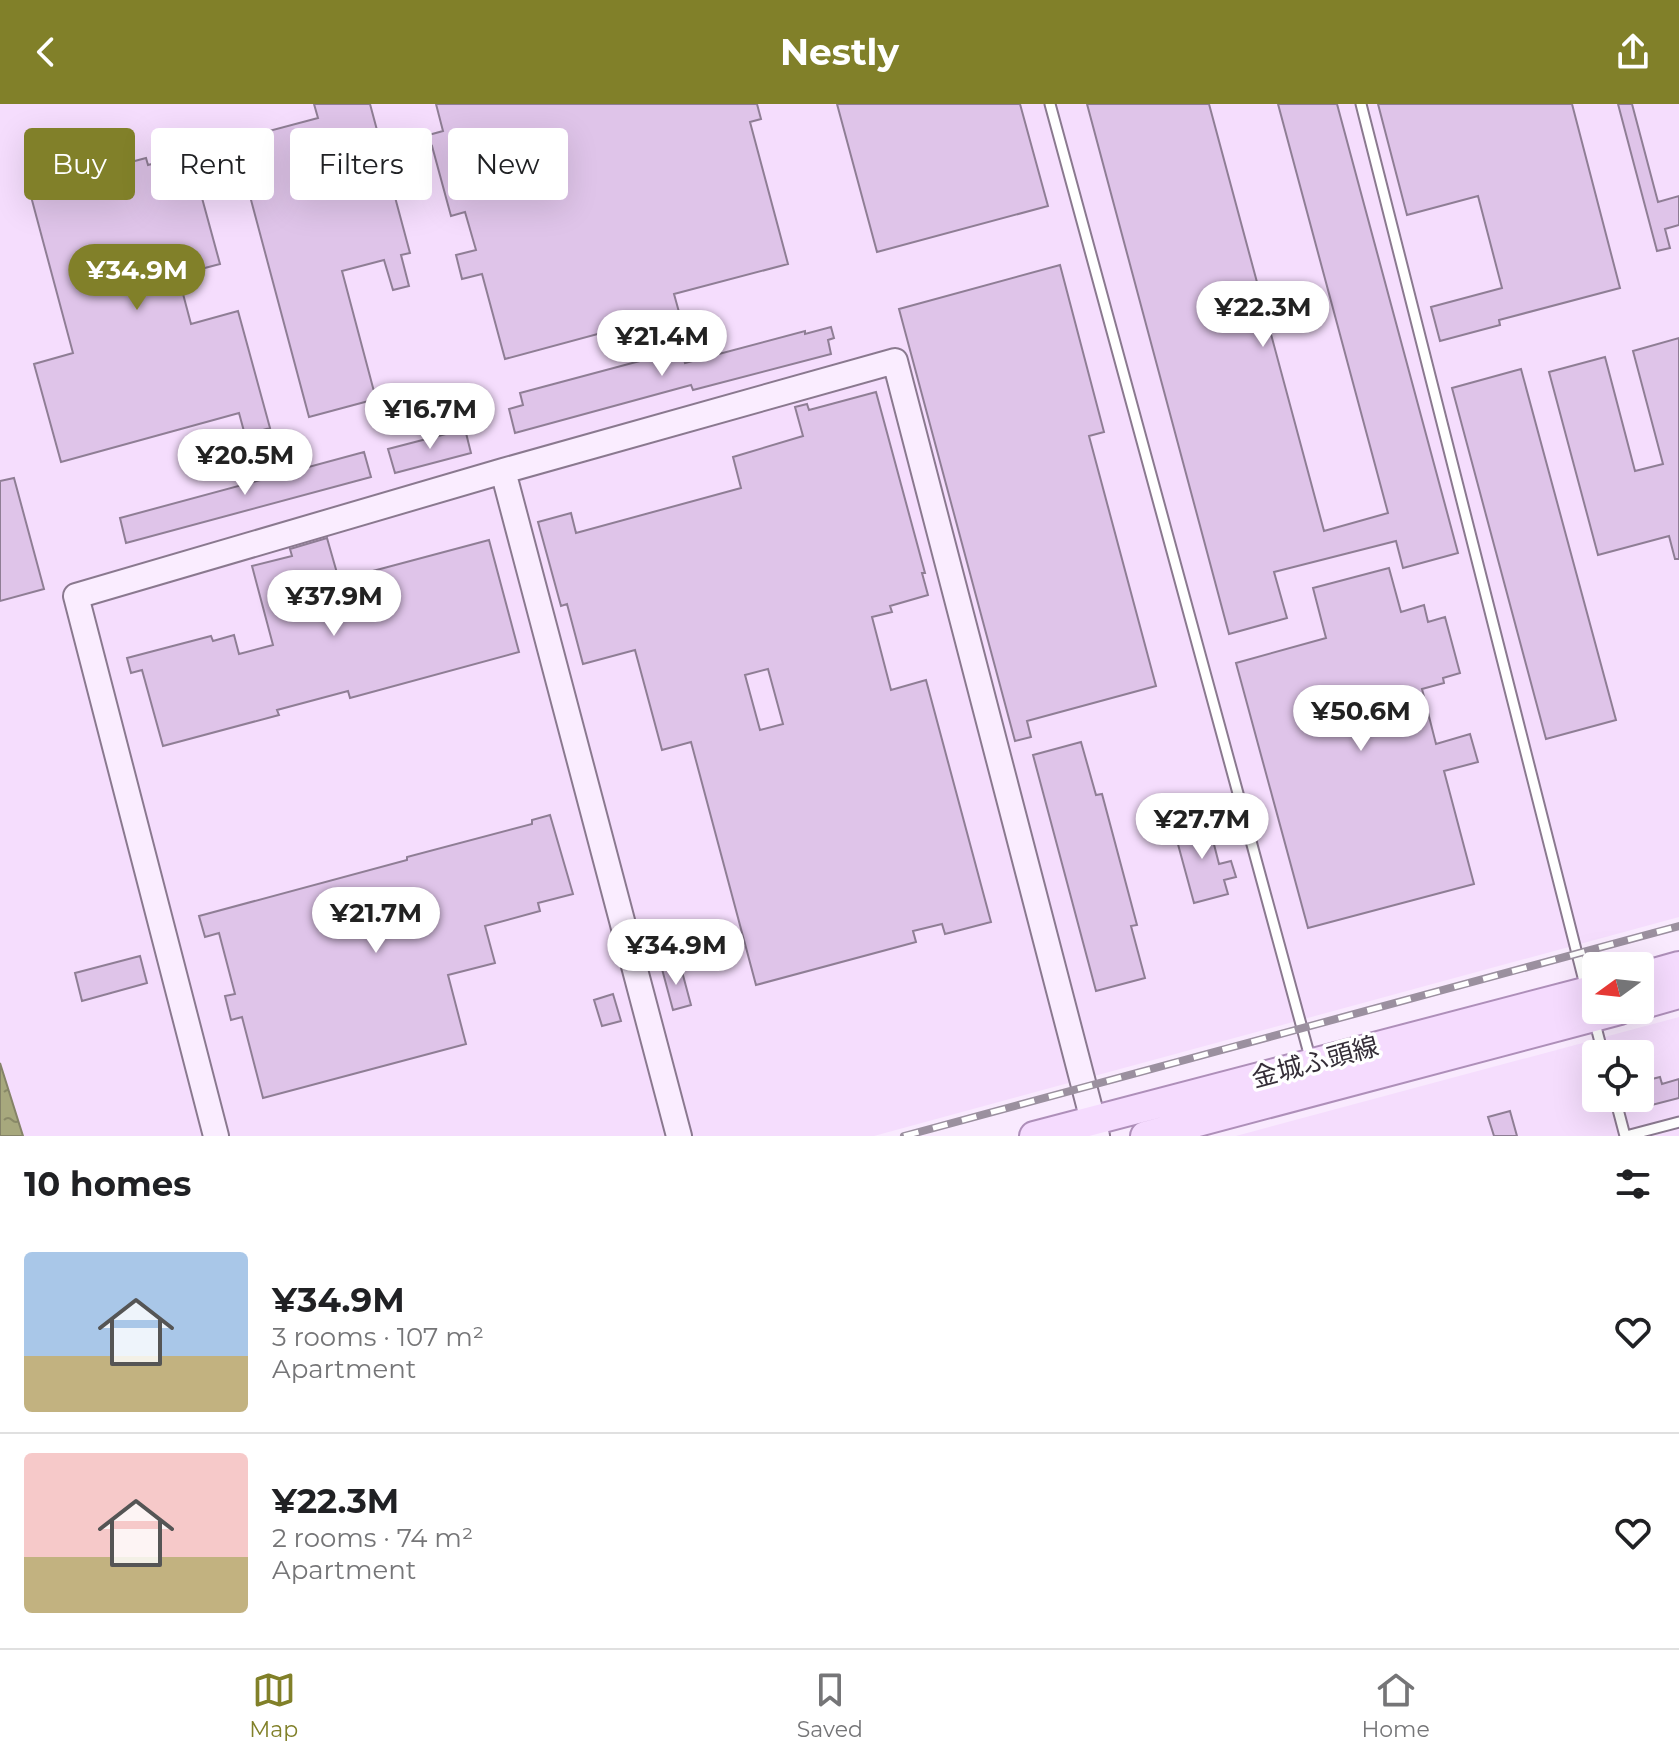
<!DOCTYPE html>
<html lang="en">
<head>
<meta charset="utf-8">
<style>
	:root { --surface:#fff; --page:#f2f2f2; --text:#202124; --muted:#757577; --line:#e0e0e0; --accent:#818029 }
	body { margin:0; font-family:Montserrat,"Noto Sans JP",sans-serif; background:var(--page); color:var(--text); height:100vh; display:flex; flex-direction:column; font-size:30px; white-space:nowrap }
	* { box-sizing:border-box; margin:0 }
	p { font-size:26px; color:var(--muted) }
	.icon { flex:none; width:44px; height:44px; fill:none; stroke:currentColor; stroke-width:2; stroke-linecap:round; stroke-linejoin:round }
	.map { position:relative; height:1032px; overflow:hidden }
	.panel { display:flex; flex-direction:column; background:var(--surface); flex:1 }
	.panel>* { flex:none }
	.banner { position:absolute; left:24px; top:24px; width:800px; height:72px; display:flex; gap:16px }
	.needle { width:52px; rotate:255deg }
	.buttons { position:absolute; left:1582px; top:848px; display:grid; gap:16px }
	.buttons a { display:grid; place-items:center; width:72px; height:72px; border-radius:8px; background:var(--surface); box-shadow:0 8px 32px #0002; font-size:40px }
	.price { position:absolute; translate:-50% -68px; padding:0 18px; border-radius:28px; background:#fff; color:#222; font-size:26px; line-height:52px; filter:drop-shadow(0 2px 4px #0008) }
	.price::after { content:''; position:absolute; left:50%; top:48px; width:24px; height:18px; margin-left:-12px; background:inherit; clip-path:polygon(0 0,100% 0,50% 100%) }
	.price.selected { background:var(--accent); color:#fff }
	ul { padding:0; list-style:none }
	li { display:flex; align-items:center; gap:24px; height:200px; padding:0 24px }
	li+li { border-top:2px solid var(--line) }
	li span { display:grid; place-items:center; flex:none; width:224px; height:160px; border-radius:8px; color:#555 }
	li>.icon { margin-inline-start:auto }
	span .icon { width:96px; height:96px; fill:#fffc; stroke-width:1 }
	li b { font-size:34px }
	h2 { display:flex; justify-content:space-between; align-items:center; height:96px; padding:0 24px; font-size:34px }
	.tag { padding:0 28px; border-radius:8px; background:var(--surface); box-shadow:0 8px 32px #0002; font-size:28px; line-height:72px }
	.tag.selected { background:var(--accent); color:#fff }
	header { display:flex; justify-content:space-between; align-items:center; height:104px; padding:0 24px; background:var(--accent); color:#fff; font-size:36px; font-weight:700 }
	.menu { display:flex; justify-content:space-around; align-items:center; height:112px; border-top:2px solid var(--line); background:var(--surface); font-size:22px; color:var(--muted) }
	.menu a { display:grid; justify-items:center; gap:4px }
	.menu .selected { color:var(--accent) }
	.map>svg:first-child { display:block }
	.built { fill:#f5ddfd; fill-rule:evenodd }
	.water { fill:url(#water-ripples); stroke:#858368; stroke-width:2 }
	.building { fill:#dfc4e9; stroke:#8f7e95; stroke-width:2; fill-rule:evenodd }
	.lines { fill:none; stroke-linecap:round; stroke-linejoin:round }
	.lane-casing { stroke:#8a798f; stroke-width:13 }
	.secondary-casing { stroke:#8a798f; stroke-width:28 }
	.primary-casing { stroke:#ae8fb9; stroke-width:32 }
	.lane { stroke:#fff; stroke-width:9 }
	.secondary { stroke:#faedff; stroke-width:24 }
	.primary { stroke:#f5dbfe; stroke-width:28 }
	.rail-casing { stroke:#9b909f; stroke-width:8 }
	.rail { stroke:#fff; stroke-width:5; stroke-dasharray:15; stroke-linecap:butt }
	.labels { text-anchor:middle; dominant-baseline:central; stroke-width:7; stroke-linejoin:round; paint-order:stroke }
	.street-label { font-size:26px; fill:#352e38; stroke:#fff }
</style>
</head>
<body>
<header><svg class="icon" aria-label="back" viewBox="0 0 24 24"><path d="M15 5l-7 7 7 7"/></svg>Nestly<svg class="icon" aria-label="share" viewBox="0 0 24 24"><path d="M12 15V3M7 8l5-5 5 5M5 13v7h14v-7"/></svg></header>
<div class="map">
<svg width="1679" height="1032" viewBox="0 0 1679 1032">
	<defs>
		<pattern id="water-ripples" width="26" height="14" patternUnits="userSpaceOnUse" patternTransform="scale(2)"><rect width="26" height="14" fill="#a7a87d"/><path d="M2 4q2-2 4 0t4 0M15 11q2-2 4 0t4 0" fill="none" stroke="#898967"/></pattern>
	</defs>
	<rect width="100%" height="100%" fill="#f9eafe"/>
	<path class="built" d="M0,0H1679V813L874,1032H23L0,959Z
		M1679,913V1032H1236ZM1596,950H1640V994H1596Z"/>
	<path class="water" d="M0,959L23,1032H0Z"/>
	<path class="building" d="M314,0H370L410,149L401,151L409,182L393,186L384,156L342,167L376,295L309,313L235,36L318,14Z
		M436,0H757L761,15L750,18L788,160L674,190L679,208L505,255L482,170L462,175L456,151L476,146L465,108L451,112L432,42L428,44L425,32L443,27Z
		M837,0H1020L1048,102L877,148Z
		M1087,0H1209L1324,427L1388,409L1278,0H1337L1458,449L1403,464L1396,437L1274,468L1287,514L1229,530Z
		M1378,0H1572L1620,184L1499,216L1500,221L1440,237L1431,203L1502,184L1478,92L1407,111Z
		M1618,0H1632L1658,98L1679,92V121L1665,125L1670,144L1657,147Z
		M190,50L220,160L178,171L191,220L238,207L270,324L245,331L239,309L61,358L34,260L73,249L29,85L146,54L148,61Z
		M1060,161L1104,328L1089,332L1156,582L1027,617L1031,633L1015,637L899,205Z
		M831,223L834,234L828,236L831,250L693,286L691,281L515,329L509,305L523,301L520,289L681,246L685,259L805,227V230Z
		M1679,234V455H1675L1669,432L1598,451L1549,268L1605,253L1635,367L1663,360L1633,247Z
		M1521,265L1616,616L1546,635L1452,284Z
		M876,288L925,469H922L928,491L890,502L892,508L872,513L891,586L926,576L991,818L945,830L942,820L913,827L916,838L756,881L691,638L662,646L635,546L583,560L567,500L561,502L538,418L571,409L576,429L741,384L733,353L803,332L795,303L807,300L809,306ZM768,565L783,620L760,626L745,571Z
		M465,325L471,349L395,369L388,345Z
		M364,348L371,373L126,439L120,414Z
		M14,374L44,485L0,497V377Z
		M327,434L339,476L489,436L519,548L350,594L348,587L277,606L279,611L163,642L142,566L131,569L127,554L211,532L213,537L234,531L239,550L273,541L252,462L292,452L290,445Z
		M1389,464L1401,508L1424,501L1428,518L1445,513L1460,569L1443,574L1444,579L1422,585L1436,640L1470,630L1478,658L1444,667L1474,780L1308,824L1236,559L1326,534L1313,484Z
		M1081,638L1096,691L1102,690L1137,821L1131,822L1145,874L1096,887L1033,651Z
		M550,711L573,790L538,799L540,807L485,822L495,859L448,871L466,940L263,994L242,913L231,916L225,892L235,890L219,829L205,833L199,812L407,756V753L532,720V716Z
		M1207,713L1219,760L1231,757L1236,773L1224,776L1228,790L1194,799L1173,722Z
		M140,852L147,879L82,897L75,869Z
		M680,860L691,901L673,906L662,865Z
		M613,890L621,917L602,922L594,896Z
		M1660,973L1662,980L1679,975V994L1644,1003L1640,978Z
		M1510,1007L1517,1032H1494L1488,1013Z"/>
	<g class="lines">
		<defs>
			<path id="lane" d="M1050,0L1311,957
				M1361,0L1586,885
				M1594,915L1603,950
				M1615,994L1625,1032
				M1626,1032L1679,1018"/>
			<path id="secondary" d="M503,367L679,1032
				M216,1032L76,492L503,367L895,257L1097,1032"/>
			<path id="primary" d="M1640,873L1679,862
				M1640,901L1679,890
				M1034,1032L1596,885
				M1145,1032L1620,906"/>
		</defs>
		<use href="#lane" class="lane-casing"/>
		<use href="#secondary" class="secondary-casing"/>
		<use href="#primary" class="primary-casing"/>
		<use href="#lane" class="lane"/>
		<use href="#secondary" class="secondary"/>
		<use href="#primary" class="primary"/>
		<defs>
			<path id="rail" d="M904,1032L1679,822"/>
		</defs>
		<use href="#rail" class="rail-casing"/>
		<use href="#rail" class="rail"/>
	</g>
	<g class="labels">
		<g class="street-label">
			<text transform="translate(1315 958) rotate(-15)">金城ふ頭線</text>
		</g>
	</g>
</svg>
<div class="buttons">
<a><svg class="needle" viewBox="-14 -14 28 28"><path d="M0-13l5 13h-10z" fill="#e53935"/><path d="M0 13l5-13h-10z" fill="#757577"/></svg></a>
<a><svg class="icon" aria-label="locate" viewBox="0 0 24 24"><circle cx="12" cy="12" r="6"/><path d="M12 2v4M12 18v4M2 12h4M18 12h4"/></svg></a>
</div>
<b class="price selected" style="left:137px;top:208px">¥34.9M</b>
<b class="price" style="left:1263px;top:245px">¥22.3M</b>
<b class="price" style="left:662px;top:274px">¥21.4M</b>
<b class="price" style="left:430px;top:347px">¥16.7M</b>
<b class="price" style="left:245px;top:393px">¥20.5M</b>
<b class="price" style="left:334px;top:534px">¥37.9M</b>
<b class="price" style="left:1361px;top:649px">¥50.6M</b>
<b class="price" style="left:1202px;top:757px">¥27.7M</b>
<b class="price" style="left:376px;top:851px">¥21.7M</b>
<b class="price" style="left:676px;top:883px">¥34.9M</b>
<div class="banner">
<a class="tag selected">Buy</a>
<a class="tag">Rent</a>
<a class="tag">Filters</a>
<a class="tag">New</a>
</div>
</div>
<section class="panel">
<h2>10 homes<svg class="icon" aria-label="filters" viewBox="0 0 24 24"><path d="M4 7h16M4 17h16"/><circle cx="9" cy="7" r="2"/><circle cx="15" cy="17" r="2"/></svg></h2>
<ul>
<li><span style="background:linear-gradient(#a9c7e8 65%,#c2b280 0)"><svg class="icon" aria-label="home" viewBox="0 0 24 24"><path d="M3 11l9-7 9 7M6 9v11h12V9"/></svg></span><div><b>¥34.9M</b><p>3 rooms · 107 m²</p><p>Apartment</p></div><svg class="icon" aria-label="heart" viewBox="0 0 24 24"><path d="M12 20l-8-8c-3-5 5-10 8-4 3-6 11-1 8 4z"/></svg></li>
<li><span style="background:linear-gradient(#f6c9c9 65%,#c2b280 0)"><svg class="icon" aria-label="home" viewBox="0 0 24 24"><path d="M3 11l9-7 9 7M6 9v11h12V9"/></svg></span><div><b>¥22.3M</b><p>2 rooms · 74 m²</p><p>Apartment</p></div><svg class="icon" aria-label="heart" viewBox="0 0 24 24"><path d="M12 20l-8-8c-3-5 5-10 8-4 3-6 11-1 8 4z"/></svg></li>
</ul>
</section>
<nav class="menu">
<a class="selected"><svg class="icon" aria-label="map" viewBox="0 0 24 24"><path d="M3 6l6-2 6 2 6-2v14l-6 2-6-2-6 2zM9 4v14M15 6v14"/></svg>Map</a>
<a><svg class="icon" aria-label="saved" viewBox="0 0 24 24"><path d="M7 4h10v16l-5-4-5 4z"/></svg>Saved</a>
<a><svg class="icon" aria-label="home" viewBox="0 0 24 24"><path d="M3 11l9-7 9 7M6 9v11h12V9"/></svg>Home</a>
</nav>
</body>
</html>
